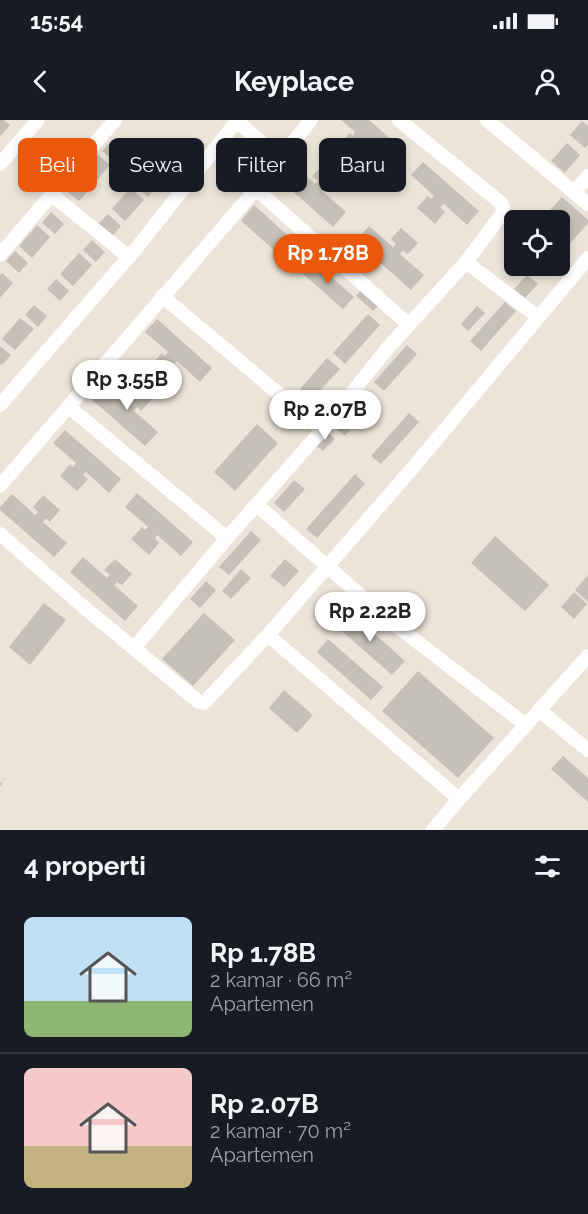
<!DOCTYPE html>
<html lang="id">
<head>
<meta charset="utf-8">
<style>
	:root { --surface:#171b24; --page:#20242c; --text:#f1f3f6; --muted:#9ea1a6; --line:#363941; --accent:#ea580c }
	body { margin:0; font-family:Raleway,sans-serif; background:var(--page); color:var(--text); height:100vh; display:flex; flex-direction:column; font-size:22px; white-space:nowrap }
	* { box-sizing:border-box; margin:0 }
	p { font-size:20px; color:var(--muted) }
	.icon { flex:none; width:33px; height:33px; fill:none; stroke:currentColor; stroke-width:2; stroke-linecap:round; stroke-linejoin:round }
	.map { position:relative; height:710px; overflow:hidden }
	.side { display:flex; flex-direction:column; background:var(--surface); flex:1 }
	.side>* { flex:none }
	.guide { position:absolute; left:18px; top:18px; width:552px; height:54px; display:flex; gap:12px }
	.buttons { position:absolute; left:504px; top:90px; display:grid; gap:12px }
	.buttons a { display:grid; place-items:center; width:66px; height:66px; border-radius:9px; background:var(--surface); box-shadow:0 3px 9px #0003; font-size:30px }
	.price { position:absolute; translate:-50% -51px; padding:0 14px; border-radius:21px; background:#fff; color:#222; font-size:20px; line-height:39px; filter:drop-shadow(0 2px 3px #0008) }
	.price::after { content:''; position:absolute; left:50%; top:36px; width:18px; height:14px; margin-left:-9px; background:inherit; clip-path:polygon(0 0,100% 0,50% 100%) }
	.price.active { background:var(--accent); color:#fff }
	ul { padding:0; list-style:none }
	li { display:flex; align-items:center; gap:18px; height:150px; padding:0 24px }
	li+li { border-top:2px solid var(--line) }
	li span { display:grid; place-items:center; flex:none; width:168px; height:120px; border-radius:9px; color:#555 }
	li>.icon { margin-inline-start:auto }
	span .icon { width:72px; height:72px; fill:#fffc; stroke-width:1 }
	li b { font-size:26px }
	h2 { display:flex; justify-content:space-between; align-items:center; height:72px; padding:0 24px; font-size:26px }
	.pill { padding:0 21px; border-radius:9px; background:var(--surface); box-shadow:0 3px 9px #0003; font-size:21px; line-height:54px }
	.pill.active { background:var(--accent); color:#fff }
	.status { display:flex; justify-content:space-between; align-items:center; height:42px; padding:0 30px; background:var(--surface); direction:ltr }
	.status svg { height:16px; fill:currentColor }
	header { display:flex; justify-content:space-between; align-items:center; height:78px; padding:0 24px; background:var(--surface); font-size:27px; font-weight:700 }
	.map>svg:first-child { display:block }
	.building { fill:#c6c1b8 }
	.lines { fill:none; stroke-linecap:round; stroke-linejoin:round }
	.path { stroke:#c7c7c7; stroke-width:2; stroke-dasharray:4.5 3; stroke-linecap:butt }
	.minor { stroke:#fff; stroke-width:14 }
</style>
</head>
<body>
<div class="status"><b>15:54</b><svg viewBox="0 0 49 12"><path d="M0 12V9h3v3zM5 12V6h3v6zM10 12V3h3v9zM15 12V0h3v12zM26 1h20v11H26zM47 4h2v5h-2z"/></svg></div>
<header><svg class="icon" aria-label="back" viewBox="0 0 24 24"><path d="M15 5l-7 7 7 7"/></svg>Keyplace<svg class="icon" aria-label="person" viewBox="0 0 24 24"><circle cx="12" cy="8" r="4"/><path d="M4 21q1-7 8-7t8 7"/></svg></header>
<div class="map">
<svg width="588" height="710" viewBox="0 0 588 710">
	<rect width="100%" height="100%" fill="#ebe4d8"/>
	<path class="building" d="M0,0H4L10,5L1,16L0,15Z
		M341,0H369L401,28L388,42L365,21L362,24L367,28L356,40L339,25L350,13L353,16L355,12Z
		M582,1L588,6V25L585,28L570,15Z
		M111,21L124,32L115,42L102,31Z
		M567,23L580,35L565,53L551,41Z
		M97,34L110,45L92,66L79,54Z
		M423,42L479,91L467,105L444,84L440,87L445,92L435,104L417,88L428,76L431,79L434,76L411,55Z
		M291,43L315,64L318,61L312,56L323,45L340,59L329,71L325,68L322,71L346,92L333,107L278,58Z
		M144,56L157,67L148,77L135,66Z
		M74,59L88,71L79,81L65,70Z
		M130,68L144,80L125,101L112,89Z
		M562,77L588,100V103L560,135V100H541Z
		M254,85L295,122L282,137L241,101Z
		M51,92L64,104L55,114L42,103Z
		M108,94L121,106L112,116L98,104Z
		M37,105L50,117L32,138L19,126Z
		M369,106L393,127L396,124L391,119L401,108L418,123L408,134L403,131L400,134L424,155L411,170L356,121Z
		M92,120L105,132L96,142L83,130Z
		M15,131L28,143L19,153L6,141Z
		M79,133L92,145L73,166L60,154Z
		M313,141L354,177L343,189L302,153Z
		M2,153L13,163L0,178V155Z
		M527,155L538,164L525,178L514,169Z
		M56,159L69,171L60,181L47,169Z
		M364,167L381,183L373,191L356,176Z
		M505,182L516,191L481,231L470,221Z
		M34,185L47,196L38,207L25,195Z
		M477,186L485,193L468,211L461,204Z
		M368,194L380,205L345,244L333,233Z
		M20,198L34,209L15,230L2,219Z
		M157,199L212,248L200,262L177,241L174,244L179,248L168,260L151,245L162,233L164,236L168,232L145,212Z
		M407,225L417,234L384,271L374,262Z
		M0,226L11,235L2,245L0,244Z
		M327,238L340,249L312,279L300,269Z
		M103,263L127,284L130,281L124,276L135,264L152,279L141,291L137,287L134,291L158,312L145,326L90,278Z
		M352,291L360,298L345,316L336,309Z
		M409,293L419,302L381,344L371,336Z
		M257,304L278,323L235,371L214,352Z
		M65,310L121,359L109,373L86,352L83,355L88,359L77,371L60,356L70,344L73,347L76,343L53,323Z
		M326,311L335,319L323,331L314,324Z
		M355,354L365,364L317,418L306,409Z
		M294,360L305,369L284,392L274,383Z
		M137,373L193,422L181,436L157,415L155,418L159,423L149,435L131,419L142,407L145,410L148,407L125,387Z
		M12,374L35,395L38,392L33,387L43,375L60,390L50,402L46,398L43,402L67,423L54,437L0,390V387Z
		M251,411L261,420L229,455L219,447Z
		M495,416L549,465L525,491L471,443Z
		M83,437L107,458L110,455L104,450L115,439L132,454L122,465L117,462L114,465L138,486L125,501L70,452Z
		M285,439L299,451L284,467L270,456Z
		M241,449L251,458L231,479L222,471Z
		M588,455V482L575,470Z
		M206,461L216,470L200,488L190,479Z
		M574,472L587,484L574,499L561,487Z
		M44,483L66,500L30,545L9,527Z
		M348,490L405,541L392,555L335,505Z
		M204,493L235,520L193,566L162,539Z
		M328,519L383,567L371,580L317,532Z
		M418,551L494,618L458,658L382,591Z
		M284,570L313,595L297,613L269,588Z
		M563,636L588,658V682L551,649Z"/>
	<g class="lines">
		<path class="path" d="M0,666L4,658"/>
		<path class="minor" d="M238,0L237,1L280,39
			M487,0L588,84
			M0,44L38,0
			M256,69L409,205
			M575,72L588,56
			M52,75L129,137
			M0,135L115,0
			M466,142L538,197
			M162,176L322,310
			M0,285L135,130L237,1L236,0
			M69,287L227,418
			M0,366L256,69L311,0
			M257,385L390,501L526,605
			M0,414L86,489L199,582L204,583L268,515L416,344L588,138
			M268,515L459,679L588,536
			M134,528L227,418L322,310L386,230L466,142L502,94L503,88L501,83L399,0
			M539,590L588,630
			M433,710L459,679"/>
	</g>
</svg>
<div class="buttons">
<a><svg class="icon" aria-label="locate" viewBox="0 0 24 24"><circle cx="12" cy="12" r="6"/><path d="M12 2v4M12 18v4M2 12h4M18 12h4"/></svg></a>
</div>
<b class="price active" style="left:328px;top:165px">Rp 1.78B</b>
<b class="price" style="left:127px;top:291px">Rp 3.55B</b>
<b class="price" style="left:325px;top:321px">Rp 2.07B</b>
<b class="price" style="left:370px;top:523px">Rp 2.22B</b>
<div class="guide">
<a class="pill active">Beli</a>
<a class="pill">Sewa</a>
<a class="pill">Filter</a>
<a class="pill">Baru</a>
</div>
</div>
<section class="side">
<h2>4 properti<svg class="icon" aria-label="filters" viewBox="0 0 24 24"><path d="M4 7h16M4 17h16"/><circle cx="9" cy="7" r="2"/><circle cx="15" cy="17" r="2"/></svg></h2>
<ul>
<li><span style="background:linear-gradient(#bfe0f5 70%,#8fb573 0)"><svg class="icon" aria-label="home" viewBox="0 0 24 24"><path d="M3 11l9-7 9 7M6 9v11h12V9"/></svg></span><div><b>Rp 1.78B</b><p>2 kamar · 66 m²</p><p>Apartemen</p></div></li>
<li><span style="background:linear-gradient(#f6c9c9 65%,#c2b280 0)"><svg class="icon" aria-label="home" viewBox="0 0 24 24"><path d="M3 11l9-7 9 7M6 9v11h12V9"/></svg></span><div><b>Rp 2.07B</b><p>2 kamar · 70 m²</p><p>Apartemen</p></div></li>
</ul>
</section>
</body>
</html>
